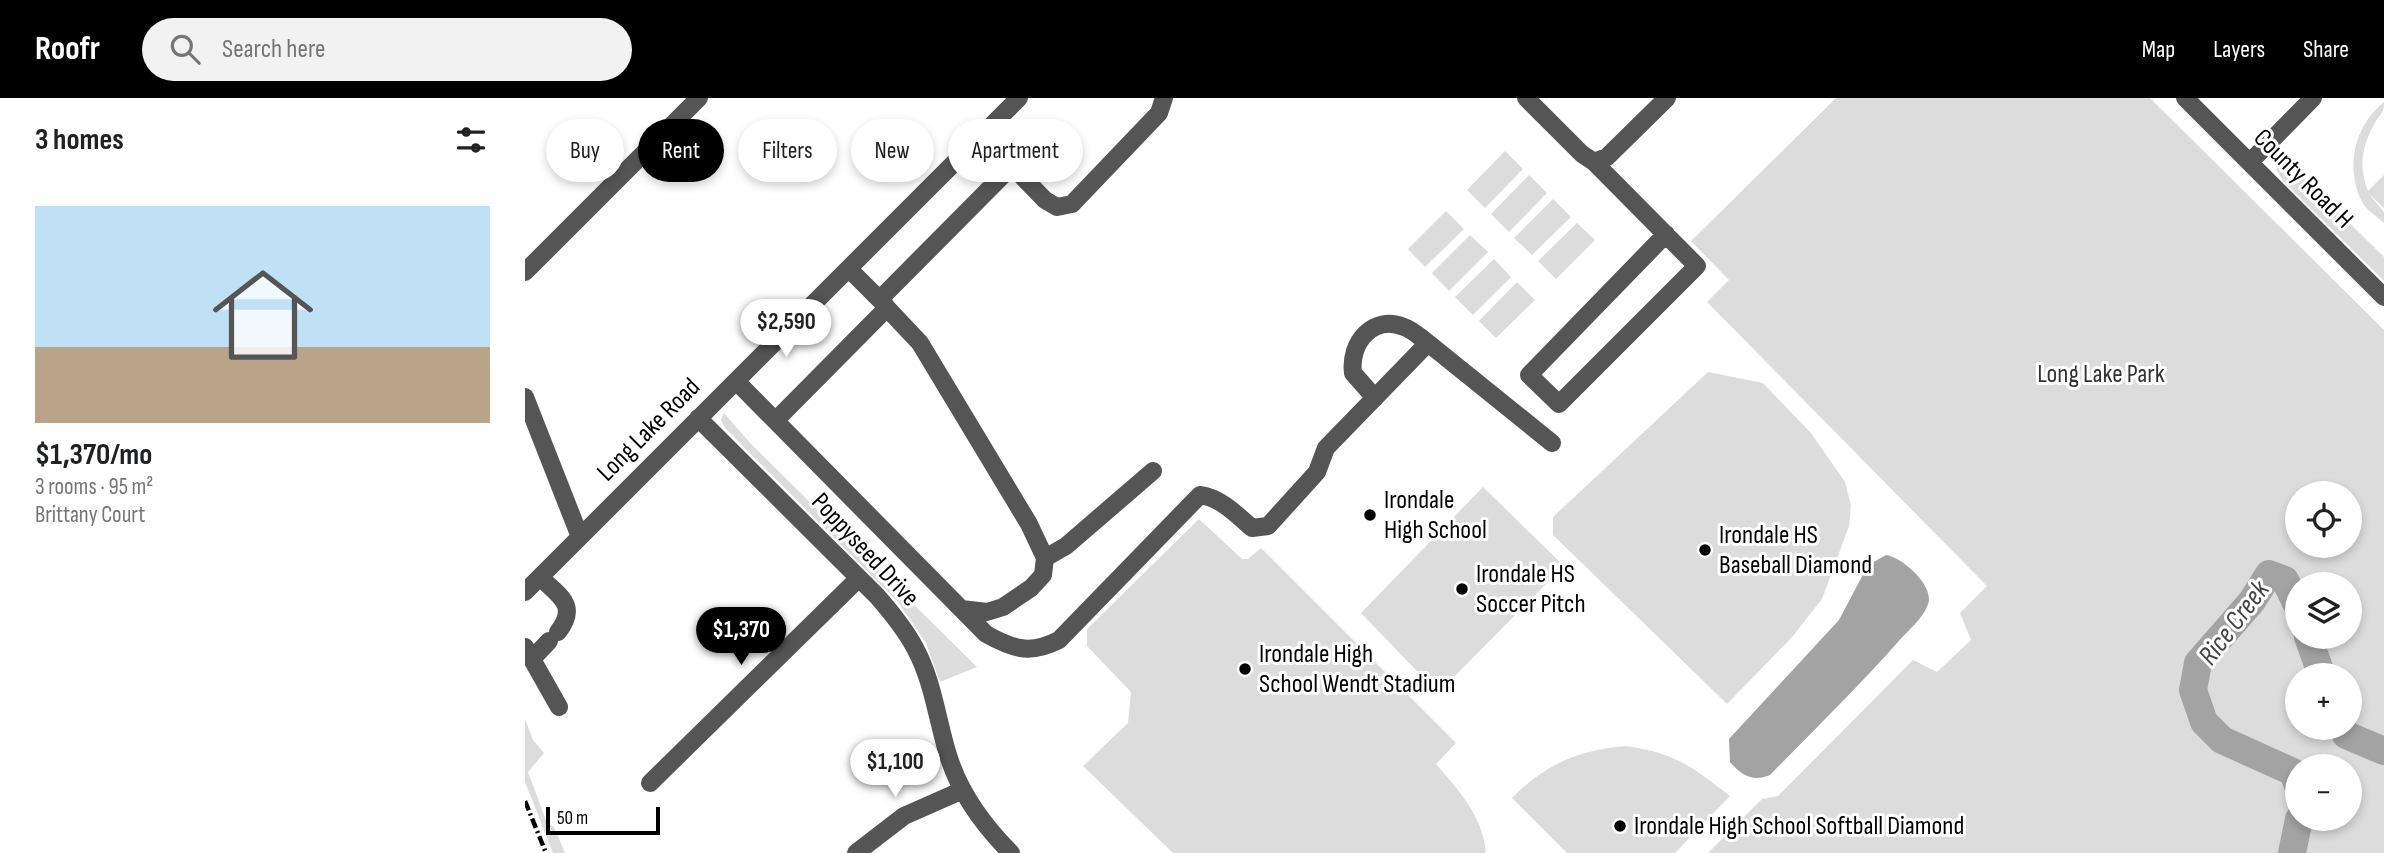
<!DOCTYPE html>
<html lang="en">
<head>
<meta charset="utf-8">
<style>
	:root { --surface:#fff; --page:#f2f2f2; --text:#202124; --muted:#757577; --accent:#000 }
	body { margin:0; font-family:"Sofia Sans Condensed",sans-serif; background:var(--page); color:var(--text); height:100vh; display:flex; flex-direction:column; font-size:26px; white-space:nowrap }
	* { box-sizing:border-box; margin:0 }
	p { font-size:23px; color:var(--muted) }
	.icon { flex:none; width:38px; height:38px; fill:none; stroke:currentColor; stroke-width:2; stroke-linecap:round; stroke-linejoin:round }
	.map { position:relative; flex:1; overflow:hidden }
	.side { display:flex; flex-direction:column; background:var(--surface); width:525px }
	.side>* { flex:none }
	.guide { position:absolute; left:21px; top:21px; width:665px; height:63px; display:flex; gap:14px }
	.controls { position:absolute; left:1760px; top:383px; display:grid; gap:14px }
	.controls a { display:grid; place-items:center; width:77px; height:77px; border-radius:50%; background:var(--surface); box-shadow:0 4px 10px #0003; font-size:35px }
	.scale { position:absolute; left:21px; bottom:18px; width:114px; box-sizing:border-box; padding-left:7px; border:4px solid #000; border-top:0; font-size:19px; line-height:24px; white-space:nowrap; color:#000; -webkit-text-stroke:5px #fff; paint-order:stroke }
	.price { position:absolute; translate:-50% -60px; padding:0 16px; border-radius:24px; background:#fff; color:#222; font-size:23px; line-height:46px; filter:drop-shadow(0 2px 4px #0008) }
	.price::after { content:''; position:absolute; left:50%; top:42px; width:21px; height:16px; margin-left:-10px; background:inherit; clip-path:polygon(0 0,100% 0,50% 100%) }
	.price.on { background:var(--accent); color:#fff }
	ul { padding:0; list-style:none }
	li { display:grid; align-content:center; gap:14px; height:371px; padding:0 35px }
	li span { display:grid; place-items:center; height:217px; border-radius:0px; color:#555 }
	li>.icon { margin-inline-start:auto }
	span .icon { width:126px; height:126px; fill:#fffc; stroke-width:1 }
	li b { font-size:30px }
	h2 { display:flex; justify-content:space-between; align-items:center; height:84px; padding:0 35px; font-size:30px }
	.tag { padding:0 24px; border-radius:32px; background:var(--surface); box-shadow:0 4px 10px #0003; font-size:24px; line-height:63px }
	.tag.on { background:var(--accent); color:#fff }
	header { display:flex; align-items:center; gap:42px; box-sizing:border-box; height:98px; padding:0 35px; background:var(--accent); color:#fff }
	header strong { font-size:33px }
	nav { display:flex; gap:38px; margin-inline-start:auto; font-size:24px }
	.search { width:490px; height:63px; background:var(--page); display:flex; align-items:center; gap:18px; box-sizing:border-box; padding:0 24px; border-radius:38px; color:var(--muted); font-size:26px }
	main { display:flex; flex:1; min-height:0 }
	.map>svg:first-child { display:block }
	.green { fill:#dcdcdc; fill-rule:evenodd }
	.water { fill:#a3a3a3 }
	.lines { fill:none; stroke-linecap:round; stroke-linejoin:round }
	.river { stroke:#a3a3a3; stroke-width:28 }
	.minor { stroke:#555; stroke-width:18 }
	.rail { stroke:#000; stroke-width:4.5; stroke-dasharray:10 3.5 2 3.5; stroke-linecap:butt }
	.poi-dot { fill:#000; stroke:#fff; stroke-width:2.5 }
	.labels { text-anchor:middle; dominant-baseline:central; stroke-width:6; stroke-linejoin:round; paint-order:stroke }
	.street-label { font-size:26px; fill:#000; stroke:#fff }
	.park-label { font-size:26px; fill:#333; stroke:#fff }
	.poi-label { font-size:26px; fill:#000; stroke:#fff; text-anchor:start }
	.water-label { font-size:28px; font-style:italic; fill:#444; stroke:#fff }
</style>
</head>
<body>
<header>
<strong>Roofr</strong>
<div class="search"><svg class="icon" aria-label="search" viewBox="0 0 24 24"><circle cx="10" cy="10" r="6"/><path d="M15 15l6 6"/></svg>Search here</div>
<nav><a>Map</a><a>Layers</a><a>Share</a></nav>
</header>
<main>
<section class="side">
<h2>3 homes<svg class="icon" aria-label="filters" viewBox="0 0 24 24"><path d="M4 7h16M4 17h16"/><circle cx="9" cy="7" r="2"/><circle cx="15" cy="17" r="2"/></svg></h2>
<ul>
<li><span style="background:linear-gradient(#bfe0f5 65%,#b9a48a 0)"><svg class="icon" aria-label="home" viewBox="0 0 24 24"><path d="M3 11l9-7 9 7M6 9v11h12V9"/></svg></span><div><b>$1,370/mo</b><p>3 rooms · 95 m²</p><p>Brittany Court</p></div></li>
</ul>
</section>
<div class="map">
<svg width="1859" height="755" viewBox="0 0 1859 755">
	<rect width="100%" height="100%" fill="#fff"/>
	<path class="green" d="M1311,0H1625L1859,232V755H1183L1237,701L1253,698L1388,562L1412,574L1446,542L1435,515L1462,488L1182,204L1204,182L1166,143ZM1773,396H1825V448H1773ZM1773,486H1825V539H1773ZM1773,578H1825V630H1773ZM1773,668H1825V721H1773Z
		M1859,4C1859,15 1856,15 1851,23C1837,47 1833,68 1843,93L1859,77V110L1843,95L1859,114V125C1852,119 1840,111 1836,102C1820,68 1830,27 1859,4Z
		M980,53L998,71L960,110L942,92Z
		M1756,68L1765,69L1775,76L1859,159V183L1758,83L1751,71Z
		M1004,77L1022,95L984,134L966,116Z
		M1028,101L1046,119L1007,157L989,140Z
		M921,113L939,131L900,169L883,151Z
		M1052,125L1070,142L1031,181L1013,163Z
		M945,137L963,154L924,193L907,175Z
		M969,161L986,179L948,217L930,199Z
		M992,184L1010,202L971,240L954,223Z
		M1183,274L1238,285L1286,335L1320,384L1326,408L1324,428L1297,501L1268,538L1202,606L1028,437V419Z
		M199,315L226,346L452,569L415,584L401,545L373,504L200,330L196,322Z
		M958,389L1039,468L913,595L836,515Z
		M674,421L717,461H723L736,450L931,645L911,666C934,693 958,718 961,755H648L558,668L603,625L606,594L562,548V531Z
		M0,621L8,642L19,655L3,674L22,725L29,729L40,755H28L0,684Z
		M1101,648C1151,655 1167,669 1205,698L1150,755H1042L987,700C1020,666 1054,652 1101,648Z"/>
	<path class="water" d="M1361,457C1377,459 1410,488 1403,506C1399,520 1382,533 1373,544C1332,590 1288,633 1245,677C1228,684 1217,678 1205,664L1204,641L1314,522L1343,467Z"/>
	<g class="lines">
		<path class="river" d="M1773,509L1760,482L1744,476L1727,503L1673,565L1668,592L1679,624L1697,642L1768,674L1773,688
			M1783,539L1797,578
			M1818,630L1821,637L1859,653
			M1767,755L1774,721"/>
		<path class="minor" d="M1001,0L1057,56L1069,64L1172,168L1034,306L1004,277L1141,136
			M1660,0L1859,199
			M457,37L520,102L532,109L547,106L634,15L639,0
			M1069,64L1082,59L1142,0
			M1725,64L1788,0
			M324,171L361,208
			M0,174L174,0
			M355,201L487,68
			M211,283L461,536C488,551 505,557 534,542L675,397C696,400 711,416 727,430L743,428L792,374L801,350L903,245L1027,345
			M0,299L55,439
			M850,300L828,275C824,245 848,216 879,229C888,232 896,240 903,245
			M173,320L352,498C366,514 380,531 390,550C408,583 412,621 423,657C435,696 458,727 486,755
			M251,322L362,210L395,245L504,426L520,460L518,477L506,490L478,509L462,514L436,511
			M520,460L541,448L628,373
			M15,479C34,498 54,507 33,534
			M0,494L494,0
			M0,549L34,609
			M7,561L24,543
			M125,685L334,480
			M331,755L379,718L438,692"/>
		<path class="rail" d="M0,703L21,755"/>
	</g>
	<g class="poi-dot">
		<circle cx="845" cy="417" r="7"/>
		<circle cx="1180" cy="452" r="7"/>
		<circle cx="937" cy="491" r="7"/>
		<circle cx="720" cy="571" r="7"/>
		<circle cx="1095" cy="728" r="7"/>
	</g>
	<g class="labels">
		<g class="street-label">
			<text transform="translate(1778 81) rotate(45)">County Road H</text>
			<text transform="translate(124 332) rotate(-45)">Long Lake Road</text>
			<text transform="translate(340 452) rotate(47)">Poppyseed Drive</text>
		</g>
		<g class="park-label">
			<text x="1576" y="276">Long Lake Park</text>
		</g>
		<g class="poi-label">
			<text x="859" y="402">Irondale<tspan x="859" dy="30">High School</tspan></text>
			<text x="1194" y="437">Irondale HS<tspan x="1194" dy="30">Baseball Diamond</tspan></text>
			<text x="951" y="476">Irondale HS<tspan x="951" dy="30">Soccer Pitch</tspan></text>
			<text x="734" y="556">Irondale High<tspan x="734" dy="30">School Wendt Stadium</tspan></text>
			<text x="1109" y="728">Irondale High School Softball Diamond</text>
		</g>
		<g class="water-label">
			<text transform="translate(1709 525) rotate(-53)">Rice Creek</text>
		</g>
	</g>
</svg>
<div class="controls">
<a><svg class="icon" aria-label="locate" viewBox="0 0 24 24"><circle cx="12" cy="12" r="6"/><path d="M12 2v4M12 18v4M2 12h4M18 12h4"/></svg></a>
<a><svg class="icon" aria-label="layers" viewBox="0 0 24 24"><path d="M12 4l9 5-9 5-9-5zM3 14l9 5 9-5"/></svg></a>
<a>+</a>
<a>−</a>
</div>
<div class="scale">50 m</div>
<b class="price" style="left:261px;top:261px">$2,590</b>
<b class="price on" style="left:216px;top:569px">$1,370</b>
<b class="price" style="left:370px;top:701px">$1,100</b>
<div class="guide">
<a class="tag">Buy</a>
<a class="tag on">Rent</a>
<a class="tag">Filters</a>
<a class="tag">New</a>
<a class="tag">Apartment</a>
</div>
</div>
</main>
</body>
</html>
